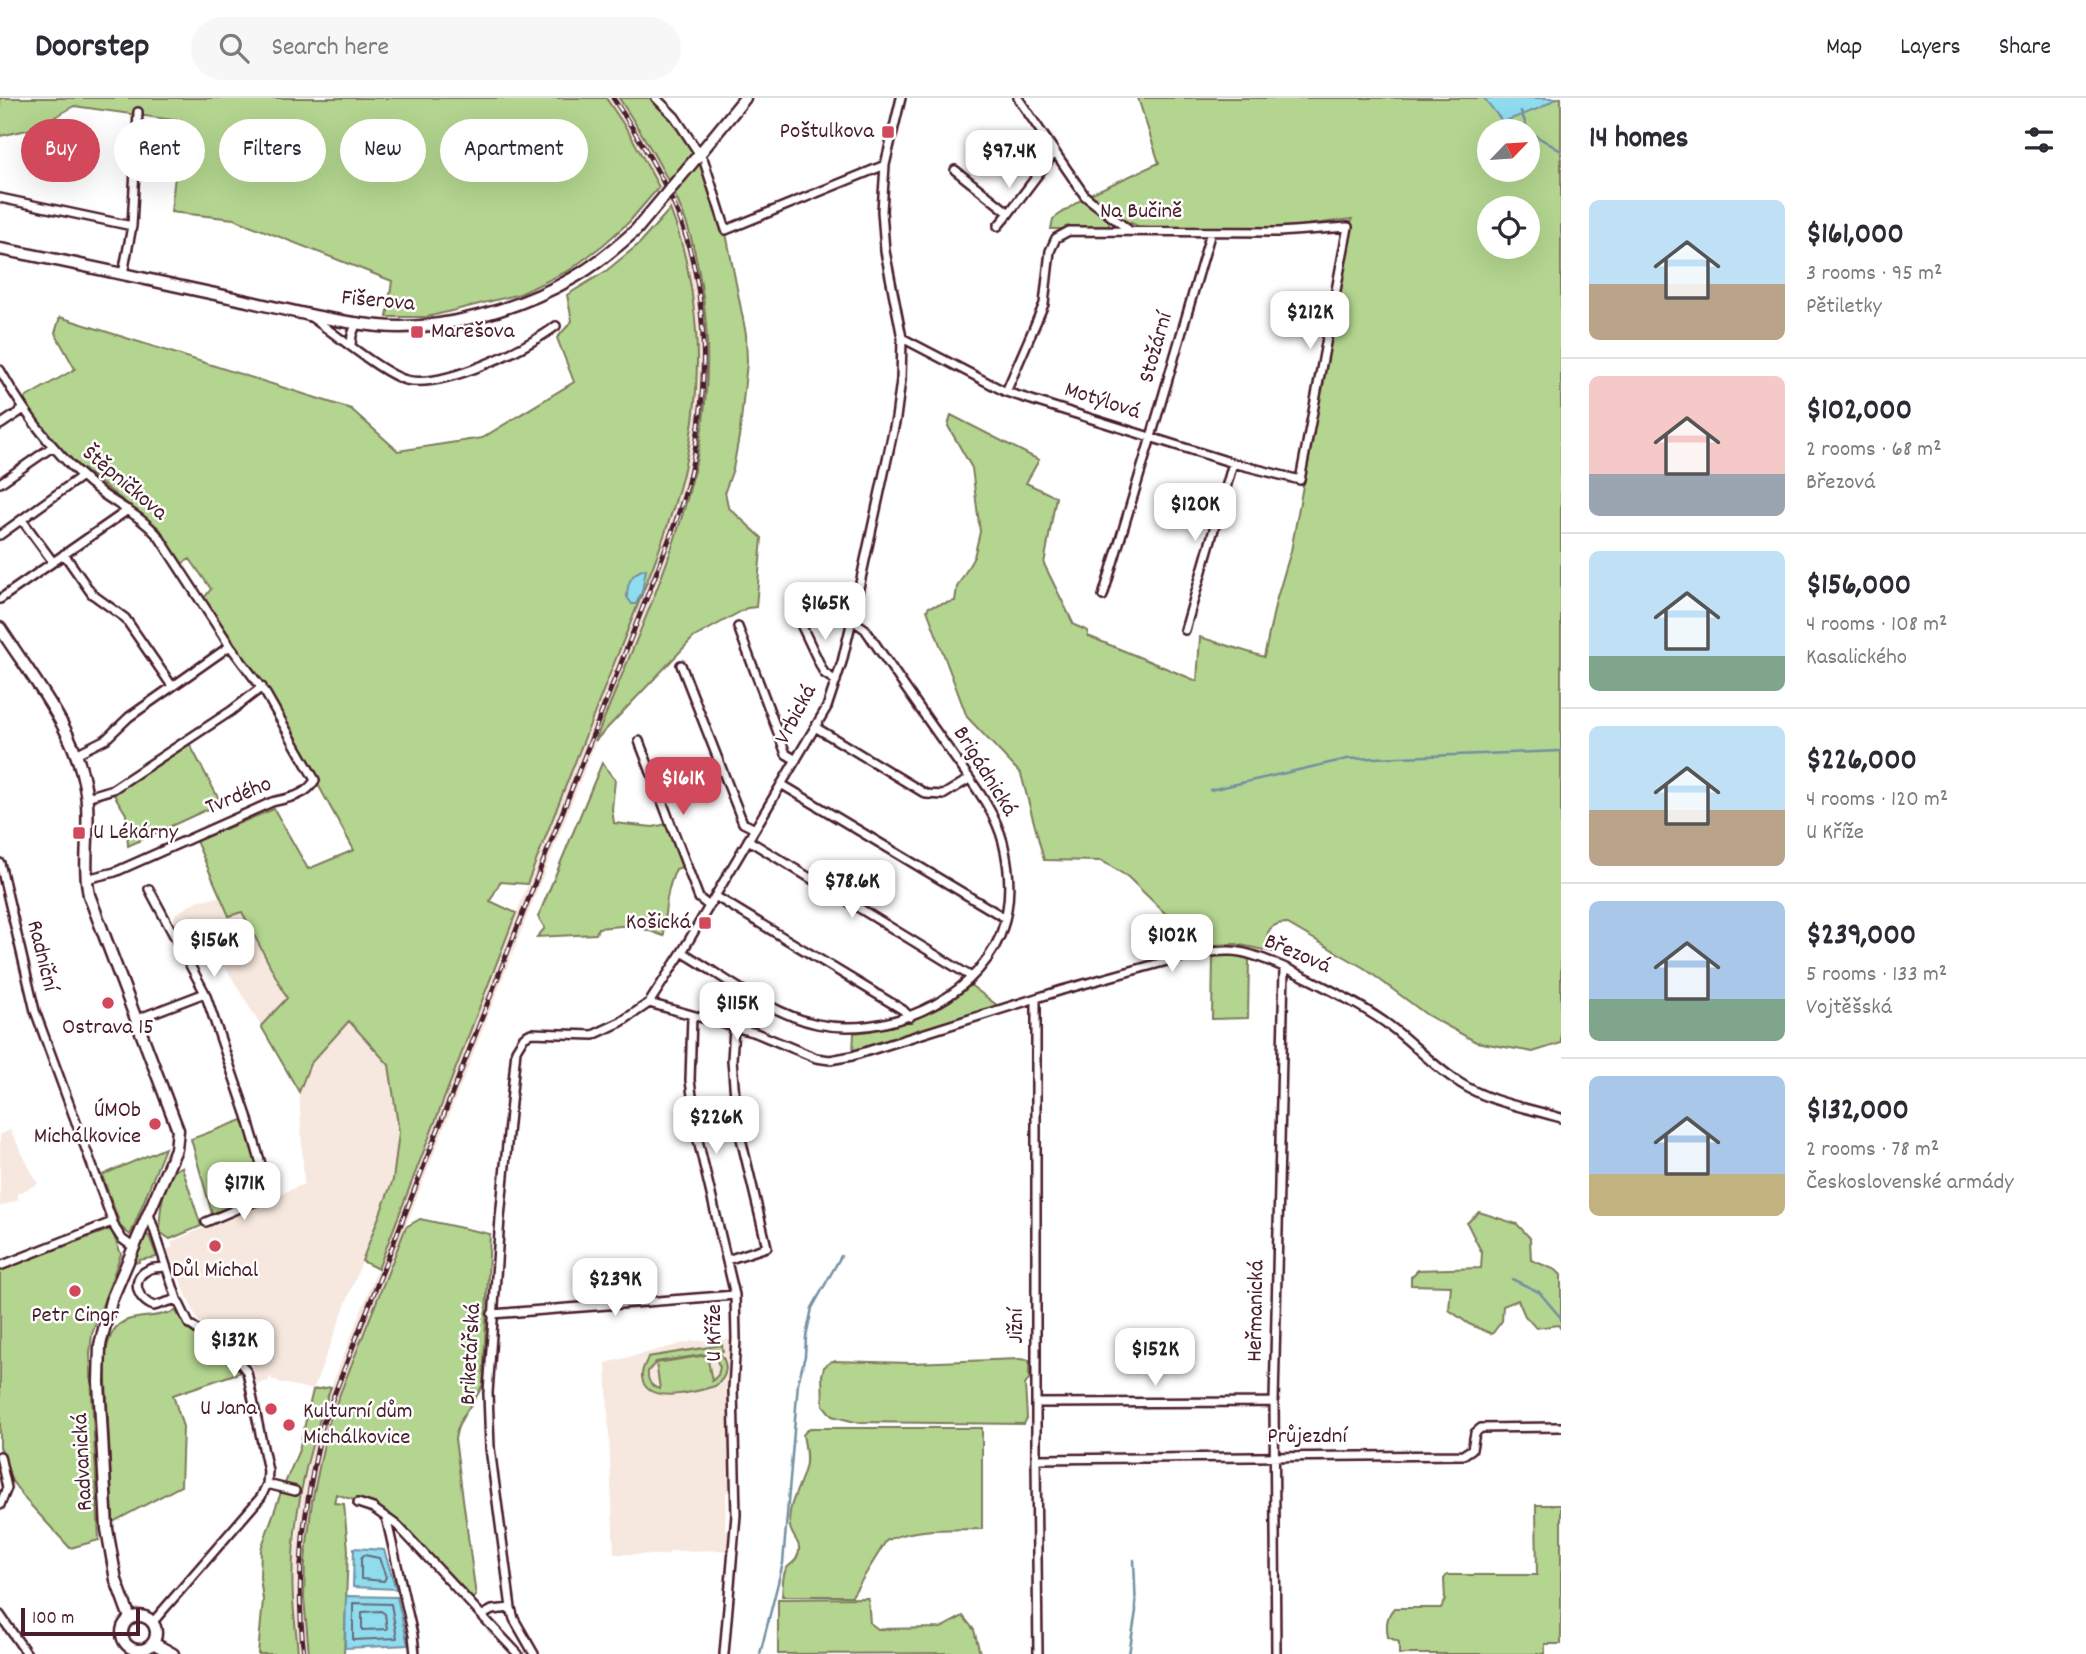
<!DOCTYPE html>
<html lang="en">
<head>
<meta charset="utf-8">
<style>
	:root { --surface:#fff; --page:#f7f7f7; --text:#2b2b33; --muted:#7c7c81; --line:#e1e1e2; --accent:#d1495b }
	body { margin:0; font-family:Dekko,sans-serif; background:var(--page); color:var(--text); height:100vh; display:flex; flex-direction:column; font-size:26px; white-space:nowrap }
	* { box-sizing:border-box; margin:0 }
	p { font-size:23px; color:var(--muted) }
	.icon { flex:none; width:38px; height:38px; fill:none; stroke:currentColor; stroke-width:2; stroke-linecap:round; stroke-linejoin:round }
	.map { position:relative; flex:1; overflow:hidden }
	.side { display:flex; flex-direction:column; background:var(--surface); width:525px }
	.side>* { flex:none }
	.guide { position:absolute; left:21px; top:21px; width:665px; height:63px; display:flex; gap:14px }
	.needle { width:46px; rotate:65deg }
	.buttons { position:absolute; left:1477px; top:21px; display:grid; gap:14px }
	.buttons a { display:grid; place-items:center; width:63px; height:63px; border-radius:50%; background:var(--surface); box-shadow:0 7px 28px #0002; font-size:35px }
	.scale { position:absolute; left:21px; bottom:18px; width:119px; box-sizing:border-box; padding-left:7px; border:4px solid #4a1f2b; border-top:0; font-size:19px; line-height:24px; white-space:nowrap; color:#4a1f2b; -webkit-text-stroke:5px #fff; paint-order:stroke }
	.price { position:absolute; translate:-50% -60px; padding:0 16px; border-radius:14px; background:#fff; color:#222; font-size:23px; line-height:46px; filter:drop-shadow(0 2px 4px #0008) }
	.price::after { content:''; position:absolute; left:50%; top:42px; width:21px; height:16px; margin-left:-10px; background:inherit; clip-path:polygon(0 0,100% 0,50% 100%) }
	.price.active { background:var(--accent); color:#fff }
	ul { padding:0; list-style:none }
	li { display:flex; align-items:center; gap:21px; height:175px; padding:0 28px }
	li+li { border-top:2px solid var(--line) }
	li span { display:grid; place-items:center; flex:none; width:196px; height:140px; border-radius:10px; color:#555 }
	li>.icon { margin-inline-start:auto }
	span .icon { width:84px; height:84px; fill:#fffc; stroke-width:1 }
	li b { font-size:30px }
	h2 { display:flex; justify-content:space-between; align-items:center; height:84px; padding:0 28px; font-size:30px }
	.tag { padding:0 24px; border-radius:32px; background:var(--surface); box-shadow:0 7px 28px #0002; font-size:24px; line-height:63px }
	.tag.active { background:var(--accent); color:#fff }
	header { display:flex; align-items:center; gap:42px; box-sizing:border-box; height:98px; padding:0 35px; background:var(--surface); border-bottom:2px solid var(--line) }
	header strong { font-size:33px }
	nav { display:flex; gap:38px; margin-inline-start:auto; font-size:24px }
	.search { width:490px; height:63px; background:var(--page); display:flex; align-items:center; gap:18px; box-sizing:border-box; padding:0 24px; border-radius:38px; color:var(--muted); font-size:26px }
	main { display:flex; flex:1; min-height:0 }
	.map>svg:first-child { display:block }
	.built { fill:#f6e8de }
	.green { fill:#b3d58f; stroke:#7e7a5d; stroke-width:2; fill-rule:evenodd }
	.water { fill:#8fdcef; stroke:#7390a1; stroke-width:2 }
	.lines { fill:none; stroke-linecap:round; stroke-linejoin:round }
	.shore { stroke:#666b79; stroke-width:2 }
	.stream { stroke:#7390a1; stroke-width:2.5 }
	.minor-casing { stroke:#4a1f2b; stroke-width:12 }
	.tertiary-casing { stroke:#4a1f2b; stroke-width:15 }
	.minor { stroke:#fff; stroke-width:7 }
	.tertiary { stroke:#fff; stroke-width:10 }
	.rail-casing { stroke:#4a1f2b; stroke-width:5 }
	.rail { stroke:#fff; stroke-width:2.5; stroke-dasharray:8; stroke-linecap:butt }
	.tertiary-bridge-casing { stroke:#4a1f2b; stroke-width:15; stroke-linecap:butt }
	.tertiary-bridge { stroke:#fff; stroke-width:10 }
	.poi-dot { fill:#d1495b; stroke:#fff; stroke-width:2.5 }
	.labels { text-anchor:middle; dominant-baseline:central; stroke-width:5; stroke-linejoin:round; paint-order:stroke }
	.poi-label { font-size:23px; fill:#4a1f2b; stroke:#fff; text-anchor:end }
	.street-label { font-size:23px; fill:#4a1f2b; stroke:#fff }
</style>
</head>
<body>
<header>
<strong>Doorstep</strong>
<div class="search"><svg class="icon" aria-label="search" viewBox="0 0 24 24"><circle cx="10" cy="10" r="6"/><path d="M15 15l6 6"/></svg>Search here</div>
<nav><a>Map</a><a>Layers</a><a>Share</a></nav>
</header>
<main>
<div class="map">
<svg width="1561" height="1556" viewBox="0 0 1561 1556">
	<rect width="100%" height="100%" fill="#fff"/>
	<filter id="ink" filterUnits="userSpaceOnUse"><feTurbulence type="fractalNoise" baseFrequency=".0143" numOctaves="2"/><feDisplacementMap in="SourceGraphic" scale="14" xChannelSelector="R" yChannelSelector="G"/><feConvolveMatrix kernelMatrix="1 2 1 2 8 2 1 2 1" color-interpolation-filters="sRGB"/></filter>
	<g filter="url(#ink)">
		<path class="built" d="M606,0H619L639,30L674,94L693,144L700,175L708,250L706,306L697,367L683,421L328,1326L312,1404L305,1463L304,1500L309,1556H298L293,1500L294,1462L301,1402L318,1323L672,417L686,365L692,337L674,122L646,63Z
			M219,799L229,817L242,814L287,901L261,928L221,862L203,869L194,866L173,828L175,816L199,802Z
			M349,923L389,967L399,1034L393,1082L313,1292L278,1284L277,1282H272L271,1279L269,1280V1283L257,1286L251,1263L197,1221L167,1152L173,1149L171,1144L304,1086L299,994L310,966Z
			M10,1032L38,1086L17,1096L19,1101L0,1109V1037Z
			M733,1241V1394H726L725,1432L733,1433L731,1452L671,1453L667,1457L614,1456L606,1265L693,1243Z"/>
		<path class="green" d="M0,0H606L630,36L659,89L629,124L603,147L570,172L520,196L427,219H387L392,183L234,121L171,114L181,23L74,8L36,30L0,38Z
			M619,0H652L672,19L706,71L727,140L746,236L747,264L740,333L733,371L725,393L728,409L762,440L756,509L747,510L693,540L595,643C653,496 726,362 703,199C699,171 694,143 683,116C667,75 643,37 619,0Z
			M1138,0H1561V945L1533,954L1476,944L1427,917L1364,870L1286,825C1267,825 1262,840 1273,854L1236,846L1213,847L1175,825L1128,779L1102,763L1044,762L1021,676L967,619L927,512L929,509L955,503L957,489L974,459L980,434L972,370L948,328L951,317L1039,362L1026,385L1056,399L1044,466L1074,527L1088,533V538L1197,583L1200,539L1264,559L1276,503L1291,453L1352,121L1284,130H1160L1138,128L1126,123L1090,96L1159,65ZM1489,33H1528V72H1489ZM1489,110H1528V149H1489Z
			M1082,101L1111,122L1107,131H1051L1053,121Z
			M670,111C682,141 689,172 693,204C712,342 663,443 613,568C584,640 556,713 527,786L500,784L490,803L516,815L378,1171L362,1163L393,1082L399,1034L389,967L349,923L310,966L299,994L261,928L287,900L242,814L229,818L196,743L274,711L308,771L354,752L265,590L204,500L211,491L190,461L181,466L160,431L58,352L23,301L75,271L55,235L60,219L351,311L398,353L482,340L574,284L557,240L572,223L567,197L606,173L639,146Z
			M189,645L221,705L128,748L126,716L113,695Z
			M602,665L615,682L612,711L614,725L653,729L667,726L682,769L676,771C666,792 664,815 664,838L633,827L598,830L596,836L537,839L545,830L538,819Z
			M1229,856L1249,861L1248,920L1212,921L1213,858Z
			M969,886L998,908L853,954L854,935C902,930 932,918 969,886Z
			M245,1021L266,1094L212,1116L191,1041Z
			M165,1050L132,1133L130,1137L121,1129L102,1077Z
			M182,1069L201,1128L170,1141L161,1135C157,1119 164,1073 182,1069Z
			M1479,1114L1517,1126L1530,1140L1531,1162L1556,1172L1561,1177V1231L1558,1227L1536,1230L1525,1218L1518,1202L1503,1208L1502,1223L1492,1236L1469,1226L1449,1212L1451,1188L1411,1187V1179L1418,1172L1481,1170L1482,1155L1467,1125Z
			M420,1121L490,1136L483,1286C474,1307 458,1318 455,1341L476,1498L472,1502L395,1421L381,1411L336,1396L334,1405L344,1406L348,1452L344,1556H309L304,1500L305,1463L312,1404L328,1326L406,1129Z
			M111,1131L121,1156L92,1236L90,1256L99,1442L70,1450L26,1402L12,1383L0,1349V1172Z
			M145,1136L149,1138L157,1159L139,1162V1164L132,1166Z
			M176,1213C190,1242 222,1250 241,1274L173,1297L183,1329L181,1388L113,1424L105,1262C111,1207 138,1226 176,1213Z
			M722,1247L723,1253L719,1254C729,1266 728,1279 715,1288C696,1294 645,1308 642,1279C641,1271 646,1266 648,1259ZM708,1256L715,1259L720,1269L718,1277L712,1283L707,1257L656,1265L660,1291C651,1289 647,1282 648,1273L656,1264Z
			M1019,1261L1029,1262V1281L1025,1287L1027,1320L1024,1326L855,1324L832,1318L823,1307L822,1277L824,1269L832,1263L912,1265Z
			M331,1289C306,1355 289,1431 293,1502C294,1520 297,1538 298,1556H258L263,1502L260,1479L261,1451L280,1397L299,1352L313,1292Z
			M812,1330H982V1431C951,1432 914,1429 886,1443L852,1498H782C783,1490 782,1478 786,1471C789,1467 795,1464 797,1459C804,1446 792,1440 790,1429C786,1408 800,1390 805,1370C808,1360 805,1348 803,1337L806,1333Z
			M1536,1407H1561V1546H1545V1556H1399V1544L1388,1539C1386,1528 1386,1519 1394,1510H1441L1445,1502L1444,1481L1447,1477H1537Z
			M868,1500L870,1525L878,1531L941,1530L963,1518L974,1532L980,1555L778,1556V1501Z"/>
		<path class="water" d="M1484,0H1557L1540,10L1503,24Z
			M646,471L642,494L636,506H632L627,499C627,485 631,474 646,471Z
			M354,1450L384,1452L396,1491L353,1489Z
			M346,1498L397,1499L408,1547L345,1550Z"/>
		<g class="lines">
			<path class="shore" d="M364,1457L379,1460L386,1479L384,1483L361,1481V1460Z
				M353,1505L391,1506L397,1540L353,1542Z
				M381,1513L385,1516L387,1531L362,1532V1514Z"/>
			<path class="stream" d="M1521,13L1528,33L1561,53
				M1210,692L1347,661L1561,653
				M1512,1181L1539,1194L1561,1220
				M760,1556L783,1465L798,1285L805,1258L806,1239L812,1210L841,1158
				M1129,1556L1136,1513L1134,1462"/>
			<defs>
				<path id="minor" d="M656,0L675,19L704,63L726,132L885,67
					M1018,0L1085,98L1130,133
					M955,72L1009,115L1055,54
					M0,100L132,128
					M998,128L1009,115
					M123,176L132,128L138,14
					M311,219C333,234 383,276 406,282C443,291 526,251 556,228
					M902,240L1006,294L1233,365L1300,382L1348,129L1279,134L1069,133L1056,140L1050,153L1044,206L1006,294
					M351,247L352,237L357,224
					M0,272C27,320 59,362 103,396C123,410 143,420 159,439L230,548L266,596L315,682C306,698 289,700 272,704L115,774L86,781
					M0,327L24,311
					M0,385L52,349
					M22,422L53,464
					M0,437L82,378
					M64,456L92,496L125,520L172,588
					M1103,498L1151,339L1211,134
					M0,501L128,412
					M797,518L824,575L836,583
					M738,529L786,656L796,662
					M1185,532L1233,365
					M681,567L743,725L755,731
					M815,629L926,696L943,697L969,681
					M639,643L699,800L709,808
					M76,656L106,641L129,619L230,548
					M781,686L1005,820
					M87,699L113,691L231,613L262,589
					M748,742L970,878
					M0,765L35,913L115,1130L122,1141L133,1149
					M149,791L205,895L247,1018L270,1097L206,1124
					M715,798L903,912L910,919
					M682,854C723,878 770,916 817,926C885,940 972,904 1000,838C1012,807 1011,776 1003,744C994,710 970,682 950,653C921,613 893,572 865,531L852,522
					M1036,900V1361L1038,1556
					M649,905L756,935L816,960L830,962L852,958L1062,892L1178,860C1195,856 1213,852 1231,853C1263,853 1363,907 1390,928C1414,946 1434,969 1460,985C1489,1004 1528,1010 1561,1020
					M692,918L690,982L697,1038L735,1197L736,1241L733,1291L736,1417L724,1556
					M137,921L205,895
					M149,1116L177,1201L189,1226L235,1258L247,1274L268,1373L267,1386L261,1399L152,1525
					M727,1162L767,1149L737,1024L732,962L734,929
					M0,1168L112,1124
					M166,1169C160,1170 153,1169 148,1172C129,1181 138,1203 154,1208L177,1201
					M492,1216L735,1197
					M1036,1305L1274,1304
					M0,1358L7,1390L0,1407
					M1036,1361L1463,1357L1472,1351L1475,1335L1481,1330L1561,1329
					M267,1386L295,1393
					M358,1405L373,1410L398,1428L518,1556
					M386,1419L413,1537L415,1556
					M0,1517L27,1556
					M483,1517L492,1512L511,1510
					M534,1556L514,1521L511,1510L490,1350L488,1295L500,1120L516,952L524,939L531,935L593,937L621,924L649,905L682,854L827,609L842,564L852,522L896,320L901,282L902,240L885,153L882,113L885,67L901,0
					M1276,1556L1274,1304L1284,871"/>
				<path id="tertiary" d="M697,59L745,0
					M0,151C78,165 156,184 234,200C282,211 330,223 379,228C442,234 519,211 573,180C596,167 616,150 636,132
					M0,530C32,580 78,634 86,695C91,729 82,763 89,797L178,1032L176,1051L111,1203L100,1247L99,1284L107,1431L116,1482L130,1520
					M122 1535a17 17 0 1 1 34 0a17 17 0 1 1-34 0Z
					M153,1545L173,1556"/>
			</defs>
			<use href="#minor" class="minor-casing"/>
			<use href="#tertiary" class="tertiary-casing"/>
			<use href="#minor" class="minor"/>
			<use href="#tertiary" class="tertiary"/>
			<defs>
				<path id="rail" d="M304,1556C294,1472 305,1406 323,1325L659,468C669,441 680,415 687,388C709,303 711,204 680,121C663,78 638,38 613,0"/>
			</defs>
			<use href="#rail" class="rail-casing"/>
			<use href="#rail" class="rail"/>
			<defs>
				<path id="tertiary-bridge" d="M636,132L697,59"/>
			</defs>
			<use href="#tertiary-bridge" class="tertiary-bridge-casing"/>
			<use href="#tertiary-bridge" class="tertiary-bridge"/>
		</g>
	</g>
	<g class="poi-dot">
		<rect x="881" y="27" width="14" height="14" rx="3.5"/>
		<rect x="410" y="227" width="14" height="14" rx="3.5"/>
		<rect x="72" y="728" width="14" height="14" rx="3.5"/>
		<rect x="698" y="818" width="14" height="14" rx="3.5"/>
		<circle cx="108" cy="905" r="7"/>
		<circle cx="155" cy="1026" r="7"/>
		<circle cx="215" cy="1148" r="7"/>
		<circle cx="75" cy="1193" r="7"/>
		<circle cx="271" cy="1311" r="7"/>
		<circle cx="289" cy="1327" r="7"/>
	</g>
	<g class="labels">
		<g class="poi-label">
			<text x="874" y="34">Poštulkova</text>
			<text x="431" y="234" text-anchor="start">Marešova</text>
			<text x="93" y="735" text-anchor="start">U Lékárny</text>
			<text x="691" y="825">Košická</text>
			<text x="108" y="930" text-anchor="middle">Ostrava 15</text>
			<text x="141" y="1013">ÚMOb<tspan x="141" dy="26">Michálkovice</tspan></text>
			<text x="215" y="1173" text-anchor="middle">Důl Michal</text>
			<text x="75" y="1218" text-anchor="middle">Petr Cingr</text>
			<text x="257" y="1311">U Jana</text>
			<text x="303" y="1314" text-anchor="start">Kulturní dům<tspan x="303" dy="26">Michálkovice</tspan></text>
		</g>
		<g class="street-label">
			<text x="1141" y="114">Na Bučině</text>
			<text transform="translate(378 204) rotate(5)">Fišerova</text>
			<text transform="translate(1157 250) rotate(-74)">Stožární</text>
			<text transform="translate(1102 304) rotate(18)">Motýlová</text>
			<text transform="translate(124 386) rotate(40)">Štěpničkova</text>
			<text transform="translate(797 617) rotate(-62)">Vrbická</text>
			<text transform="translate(984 674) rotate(58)">Brigádnická</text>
			<text transform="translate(239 699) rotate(-22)">Tvrdého</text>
			<text transform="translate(1297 857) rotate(23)">Březová</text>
			<text transform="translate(41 858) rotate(76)">Radniční</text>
			<text transform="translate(1257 1213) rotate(-89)">Heřmanická</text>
			<text transform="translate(1017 1228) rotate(-90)">Jižní</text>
			<text transform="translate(715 1235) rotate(-90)">U Kříže</text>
			<text transform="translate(472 1256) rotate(-87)">Briketářská</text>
			<text x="1307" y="1339">Průjezdní</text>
			<text transform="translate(84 1364) rotate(-93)">Radvanická</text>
		</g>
	</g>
</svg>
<div class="buttons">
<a><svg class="needle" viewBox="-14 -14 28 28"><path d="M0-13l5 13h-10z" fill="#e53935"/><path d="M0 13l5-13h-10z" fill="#7c7c81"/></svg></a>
<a><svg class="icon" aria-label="locate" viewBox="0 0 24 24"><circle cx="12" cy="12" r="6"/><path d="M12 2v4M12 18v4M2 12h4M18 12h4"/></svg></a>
</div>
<div class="scale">100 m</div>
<b class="price" style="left:1009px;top:92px">$97.4K</b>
<b class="price" style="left:1310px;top:253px">$212K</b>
<b class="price" style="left:1195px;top:445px">$120K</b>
<b class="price" style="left:825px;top:544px">$165K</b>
<b class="price active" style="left:683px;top:719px">$161K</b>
<b class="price" style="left:852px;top:822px">$78.6K</b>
<b class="price" style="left:1172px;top:876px">$102K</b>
<b class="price" style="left:214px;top:881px">$156K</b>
<b class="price" style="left:737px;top:944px">$115K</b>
<b class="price" style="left:716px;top:1058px">$226K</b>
<b class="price" style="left:244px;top:1124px">$171K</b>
<b class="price" style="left:615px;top:1220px">$239K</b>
<b class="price" style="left:234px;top:1281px">$132K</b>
<b class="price" style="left:1155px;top:1290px">$152K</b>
<div class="guide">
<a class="tag active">Buy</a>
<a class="tag">Rent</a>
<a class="tag">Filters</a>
<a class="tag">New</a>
<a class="tag">Apartment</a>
</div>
</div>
<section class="side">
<h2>14 homes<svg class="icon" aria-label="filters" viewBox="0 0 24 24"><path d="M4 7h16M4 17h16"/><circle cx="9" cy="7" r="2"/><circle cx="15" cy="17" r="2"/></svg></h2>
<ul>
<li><span style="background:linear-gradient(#bfe0f5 60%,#b9a48a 0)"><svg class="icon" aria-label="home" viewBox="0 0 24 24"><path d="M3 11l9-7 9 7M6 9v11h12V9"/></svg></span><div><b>$161,000</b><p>3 rooms · 95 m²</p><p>Pětiletky</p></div></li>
<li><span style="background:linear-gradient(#f6c9c9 70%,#9aa5b1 0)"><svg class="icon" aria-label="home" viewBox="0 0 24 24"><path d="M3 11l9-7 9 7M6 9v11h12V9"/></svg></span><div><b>$102,000</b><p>2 rooms · 68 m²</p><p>Březová</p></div></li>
<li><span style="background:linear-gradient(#bfe0f5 75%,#7fa58c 0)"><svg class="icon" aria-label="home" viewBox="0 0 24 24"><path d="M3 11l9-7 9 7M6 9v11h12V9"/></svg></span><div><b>$156,000</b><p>4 rooms · 108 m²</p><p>Kasalického</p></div></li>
<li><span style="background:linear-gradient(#bfe0f5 60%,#b9a48a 0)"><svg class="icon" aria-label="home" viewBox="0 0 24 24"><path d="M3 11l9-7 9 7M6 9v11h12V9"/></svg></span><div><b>$226,000</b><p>4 rooms · 120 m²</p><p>U Kříže</p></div></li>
<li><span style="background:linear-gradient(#a9c7e8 70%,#7fa58c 0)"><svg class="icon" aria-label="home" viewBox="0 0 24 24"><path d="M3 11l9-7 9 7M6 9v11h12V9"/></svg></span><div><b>$239,000</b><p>5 rooms · 133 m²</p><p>Vojtěšská</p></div></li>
<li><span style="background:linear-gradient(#a9c7e8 70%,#c2b280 0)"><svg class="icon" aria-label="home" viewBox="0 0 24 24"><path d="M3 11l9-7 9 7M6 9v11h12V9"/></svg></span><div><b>$132,000</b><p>2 rooms · 78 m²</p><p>Československé armády</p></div></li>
</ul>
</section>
</main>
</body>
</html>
